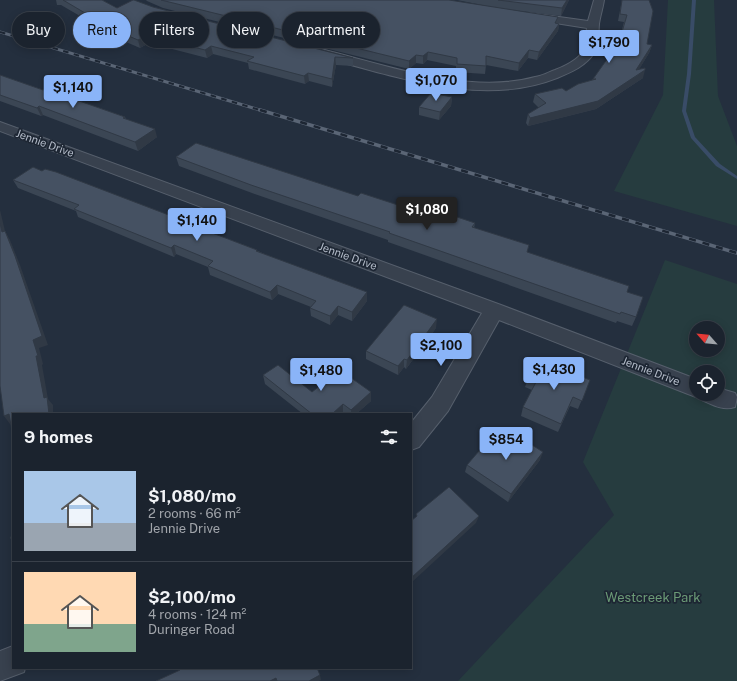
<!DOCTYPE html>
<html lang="en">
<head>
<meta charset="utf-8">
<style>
	:root { --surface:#1b232e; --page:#242b36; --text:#f1f3f6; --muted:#a0a4aa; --line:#39404a; --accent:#8ab4f8 }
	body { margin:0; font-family:"Public Sans",sans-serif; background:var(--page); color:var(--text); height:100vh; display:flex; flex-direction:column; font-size:15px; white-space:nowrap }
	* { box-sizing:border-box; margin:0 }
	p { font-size:13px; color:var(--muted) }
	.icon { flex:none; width:22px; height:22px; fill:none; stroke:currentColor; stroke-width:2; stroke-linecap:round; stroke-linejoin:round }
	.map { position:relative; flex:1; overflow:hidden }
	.panel { position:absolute; left:12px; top:413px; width:400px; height:256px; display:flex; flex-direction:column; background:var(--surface); border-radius:0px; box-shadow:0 2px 10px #0003,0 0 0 1px var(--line) }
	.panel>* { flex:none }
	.hud { position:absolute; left:12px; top:12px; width:400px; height:36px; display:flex; gap:8px }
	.needle { width:26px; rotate:297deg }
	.fabs { position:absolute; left:689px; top:321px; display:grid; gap:8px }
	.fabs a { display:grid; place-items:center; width:36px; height:36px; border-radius:50%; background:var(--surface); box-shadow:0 2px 10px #0003,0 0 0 1px var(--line); font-size:20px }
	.price { position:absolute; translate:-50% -34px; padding:0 9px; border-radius:4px; background:var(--accent); color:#111; font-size:13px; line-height:26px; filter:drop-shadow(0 1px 2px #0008) }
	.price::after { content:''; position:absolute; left:50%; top:24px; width:12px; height:9px; margin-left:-6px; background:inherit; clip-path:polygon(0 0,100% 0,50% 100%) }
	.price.selected { background:#222; color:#fff }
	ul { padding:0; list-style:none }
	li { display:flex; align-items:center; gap:12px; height:100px; padding:0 12px }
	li+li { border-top:1px solid var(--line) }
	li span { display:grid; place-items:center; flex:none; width:112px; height:80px; border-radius:0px; color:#555 }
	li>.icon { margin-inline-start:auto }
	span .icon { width:48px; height:48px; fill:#fffc; stroke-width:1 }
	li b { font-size:17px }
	h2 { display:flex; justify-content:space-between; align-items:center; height:48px; padding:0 12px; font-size:17px }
	.tag { padding:0 14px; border-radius:18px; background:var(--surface); box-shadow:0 2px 10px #0003,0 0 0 1px var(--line); font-size:14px; line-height:36px }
	.tag.selected { background:var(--accent); color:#111 }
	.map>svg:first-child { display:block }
	.green { fill:#263c3f; fill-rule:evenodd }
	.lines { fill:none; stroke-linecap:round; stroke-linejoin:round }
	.stream { fill:#394c67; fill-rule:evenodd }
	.street-casing { stroke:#565f6c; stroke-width:2 }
	.street { fill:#38414e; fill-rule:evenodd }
	.rail-far1-casing { stroke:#5a6575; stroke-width:3 }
	.rail-casing { stroke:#5a6575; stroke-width:3.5 }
	.rail-far1 { stroke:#1d2633; stroke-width:2; stroke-dasharray:5.5; stroke-linecap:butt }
	.rail { stroke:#1d2633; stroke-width:2.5; stroke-dasharray:7; stroke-linecap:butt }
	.wall { fill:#3b4654 }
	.shaded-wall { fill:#303945 }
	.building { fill:#455162; stroke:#303945 }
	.labels { text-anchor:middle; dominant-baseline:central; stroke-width:3.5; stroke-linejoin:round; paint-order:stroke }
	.street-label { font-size:11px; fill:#b4bcc9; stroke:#1d2633 }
	.near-park-label { font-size:13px; fill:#6b9a76; stroke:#1d2633 }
</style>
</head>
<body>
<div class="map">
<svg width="737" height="681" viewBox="0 0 737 681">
	<rect width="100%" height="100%" fill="#242f3e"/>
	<path class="green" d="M668,0H714L718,96L737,146V226L614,191L663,95Z
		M665,260L737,284V681H458L614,515L583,462ZM696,328H718V350H696ZM696,372H718V394H696Z"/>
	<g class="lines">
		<path class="stream" d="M692,0H696L691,74L686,111L695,137L720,164L737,176V179L716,166L691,138L682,111L687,74Z"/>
		<defs>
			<path id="street" d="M594,0H604C603,8 600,16 599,24C598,34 600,44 594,53C586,66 571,72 557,78C481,108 396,76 321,57L319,54L321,51L325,50C388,66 470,95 535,77C542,76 549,72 555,70C565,66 580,59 584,49C587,42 586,34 587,28L530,19L526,18L524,16L526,14L530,13L588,21Z
				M0,122L501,305L696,379V394H718V388L735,393L737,397L735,407C723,411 713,405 702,400L700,396L696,397L688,394L499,320L448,411L419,447L411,450V423L432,397L482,313L0,131Z
				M13,646V668H25L24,672L0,681V651Z"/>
		</defs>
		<use href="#street" class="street-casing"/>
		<use href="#street" class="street"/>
		<defs>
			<path id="rail-far1" d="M0,32L263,111"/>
			<path id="rail" d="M260,110L737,253"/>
		</defs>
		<use href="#rail-far1" class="rail-far1-casing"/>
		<use href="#rail" class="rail-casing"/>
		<use href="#rail-far1" class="rail-far1"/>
		<use href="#rail" class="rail"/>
	</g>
	<path class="wall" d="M56,0H102L117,8L153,7L353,58V66L336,65L332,87L309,81L305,84L249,69L248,63L213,54L207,58L149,43L140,48L82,23L80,16L61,5H57Z
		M146,0H449L559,24L558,31L537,60L528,58L518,71L486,65L485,74L456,72V66L427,60L423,64L416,63L409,69L163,8L147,1Z
		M457,0H569L561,16L497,8Z
		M622,0H649L647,44L652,45L649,53L639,69L643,78L596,109L528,126L526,123L528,114L539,108L533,102L535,94L566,91L592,80L593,79L617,49L624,22L618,21Z
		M0,75L43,90L67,95L68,97L125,117L126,119L157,137L138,151L43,115L41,116L0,101Z
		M452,97L451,106L439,120L419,115V107Z
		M176,157L358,196L441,219L475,223L474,228L529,245L527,252L627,292L636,317L632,326L617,321L616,323L388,242V240L252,193L179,166Z
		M13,180L208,231L258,251L367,301L352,321L338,315L330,325L311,316L310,308L311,307L278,294L272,300L210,275L208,267L176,254L174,257L78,217L76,211L18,188Z
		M436,328L406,369L404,367L398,375L366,359V351Z
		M263,375L312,392H371V401L356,414H345L343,412L342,414H303L265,384Z
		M528,379L590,380L578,409L570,406L558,432L521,416L523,407L532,390L525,387Z
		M491,449L540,460L508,502L465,472L467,465Z"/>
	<path class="shaded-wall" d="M567,0H569L561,16L562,8Z
		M559,24L558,31L537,60L539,52Z
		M147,35L149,43L140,48L138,40Z
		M652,45L649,53L634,78L645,70L643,78L596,109L528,126L530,118L636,70Z
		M211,46L213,54L207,58L205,50Z
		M529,50L528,58L518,71L519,63Z
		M428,52L427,60L423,64V56Z
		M416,55V63L409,69V61Z
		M335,57L336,65L332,87V79Z
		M308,73L309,81L305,84L304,76Z
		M452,97L451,106L439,120L440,112Z
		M39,106L43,115L41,116L37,108Z
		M155,129L157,137L138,151L135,142Z
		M0,210L5,231L10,240L20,265L48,345L39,348L43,364L42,365L48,399L53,405V414H49L44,398L2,232L0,223Z
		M174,245L176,254L174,257L171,248Z
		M277,285L278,294L272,300L270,292Z
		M367,292V301L352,321V312Z
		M338,306V315L330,325V316Z
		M437,319L436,328L406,369L407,360Z
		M404,359V367L398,375V366Z
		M371,392V401L356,414H351V410Z
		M343,404V412L342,414H332Z
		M9,414L13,423L10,424L4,416Z
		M543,452L540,460L508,502L511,494Z
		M479,516L476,523L411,583V578Z
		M320,675L321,680L319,681H309Z
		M276,678L278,681H270Z"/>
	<path class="building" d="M63,0H102L117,8L133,0H134L153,7L353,58L335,57L332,79L308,73L304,76L247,61L254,57L211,46L205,50L147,35L138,40L79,15L85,13Z
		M161,0H449L558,17L555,23L559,24L539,52L529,50L519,63L486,56V66L457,64V58L428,52L423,56L416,55L409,61Z
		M498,0H567L562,8Z
		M622,0H649L653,11L647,44L652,45L636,70L645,68V70L598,101L530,118L528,114L546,103L535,94L562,88L566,91L578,84L596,79H593L615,48L617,49L627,15L620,14Z
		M0,75L43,90L47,88L67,95L65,96L125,117L123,118L155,129L135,142L39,106L37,108L0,95Z
		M431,93L452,97L440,112L419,107Z
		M196,143L358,196L361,193L441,219L445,213L475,223L472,227L529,245L527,252L629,286L627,292L643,297L636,317L621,312L620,314L389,233L390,232L251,185L176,157Z
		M33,167L42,171L45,169L56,172L208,230L207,231L257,250L256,251L367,292L352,312L338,306L330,316L310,308L316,301L277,285L270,292L208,266L213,261L174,245L171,248L74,209L79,205L13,180Z
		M0,223L2,232L5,231L15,256L42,336L33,340L38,356H36L44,398L47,397L49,414H13V437L9,414L4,416L0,386Z
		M404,305L437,319L407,360L404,359L398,366L366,351Z
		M537,359L590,380L582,401L573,397L561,424L523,407L536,382L528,379Z
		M278,365L312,392L340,370L371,392L351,410L343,404L332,414H312L263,375Z
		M507,429L543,452L511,494L467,465L485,444L491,449Z
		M449,487L479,516L411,578V521L417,516L416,514Z
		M13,534V539L10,538Z
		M181,668H317L320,675L309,681H277L276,678L270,681H156L180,670L179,669Z"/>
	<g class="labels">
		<g class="street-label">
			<text transform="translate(45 143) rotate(20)">Jennie Drive</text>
			<text transform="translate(348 256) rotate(20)">Jennie Drive</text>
			<text transform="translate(651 371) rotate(21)">Jennie Drive</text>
		</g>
		<g class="near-park-label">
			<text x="653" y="597">Westcreek Park</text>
		</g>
	</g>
</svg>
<div class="fabs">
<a><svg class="needle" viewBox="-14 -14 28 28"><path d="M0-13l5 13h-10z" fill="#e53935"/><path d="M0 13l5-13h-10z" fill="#a0a4aa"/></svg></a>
<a><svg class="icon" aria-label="locate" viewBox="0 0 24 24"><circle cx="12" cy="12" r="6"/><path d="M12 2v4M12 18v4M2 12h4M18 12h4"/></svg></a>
</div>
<b class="price" style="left:609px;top:64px">$1,790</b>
<b class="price" style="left:436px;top:102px">$1,070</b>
<b class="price" style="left:73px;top:109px">$1,140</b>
<b class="price selected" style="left:427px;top:231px">$1,080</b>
<b class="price" style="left:197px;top:242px">$1,140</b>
<b class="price" style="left:441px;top:367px">$2,100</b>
<b class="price" style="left:554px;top:391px">$1,430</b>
<b class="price" style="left:321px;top:392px">$1,480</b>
<b class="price" style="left:506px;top:461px">$854</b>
<div class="hud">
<a class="tag">Buy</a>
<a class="tag selected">Rent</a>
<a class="tag">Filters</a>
<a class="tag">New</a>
<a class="tag">Apartment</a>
</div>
<section class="panel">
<h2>9 homes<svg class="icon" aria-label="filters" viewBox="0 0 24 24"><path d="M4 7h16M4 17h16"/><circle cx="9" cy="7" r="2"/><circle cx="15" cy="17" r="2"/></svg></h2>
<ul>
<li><span style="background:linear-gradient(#a9c7e8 65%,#9aa5b1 0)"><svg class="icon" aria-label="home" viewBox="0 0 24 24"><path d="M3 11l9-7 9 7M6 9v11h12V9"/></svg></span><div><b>$1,080/mo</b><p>2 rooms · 66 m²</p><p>Jennie Drive</p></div></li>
<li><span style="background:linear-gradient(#ffd9b3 65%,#7fa58c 0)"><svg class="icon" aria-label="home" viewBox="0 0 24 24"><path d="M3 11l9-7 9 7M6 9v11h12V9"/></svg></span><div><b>$2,100/mo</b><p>4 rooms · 124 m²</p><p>Duringer Road</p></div></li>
</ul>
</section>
</div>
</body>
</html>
